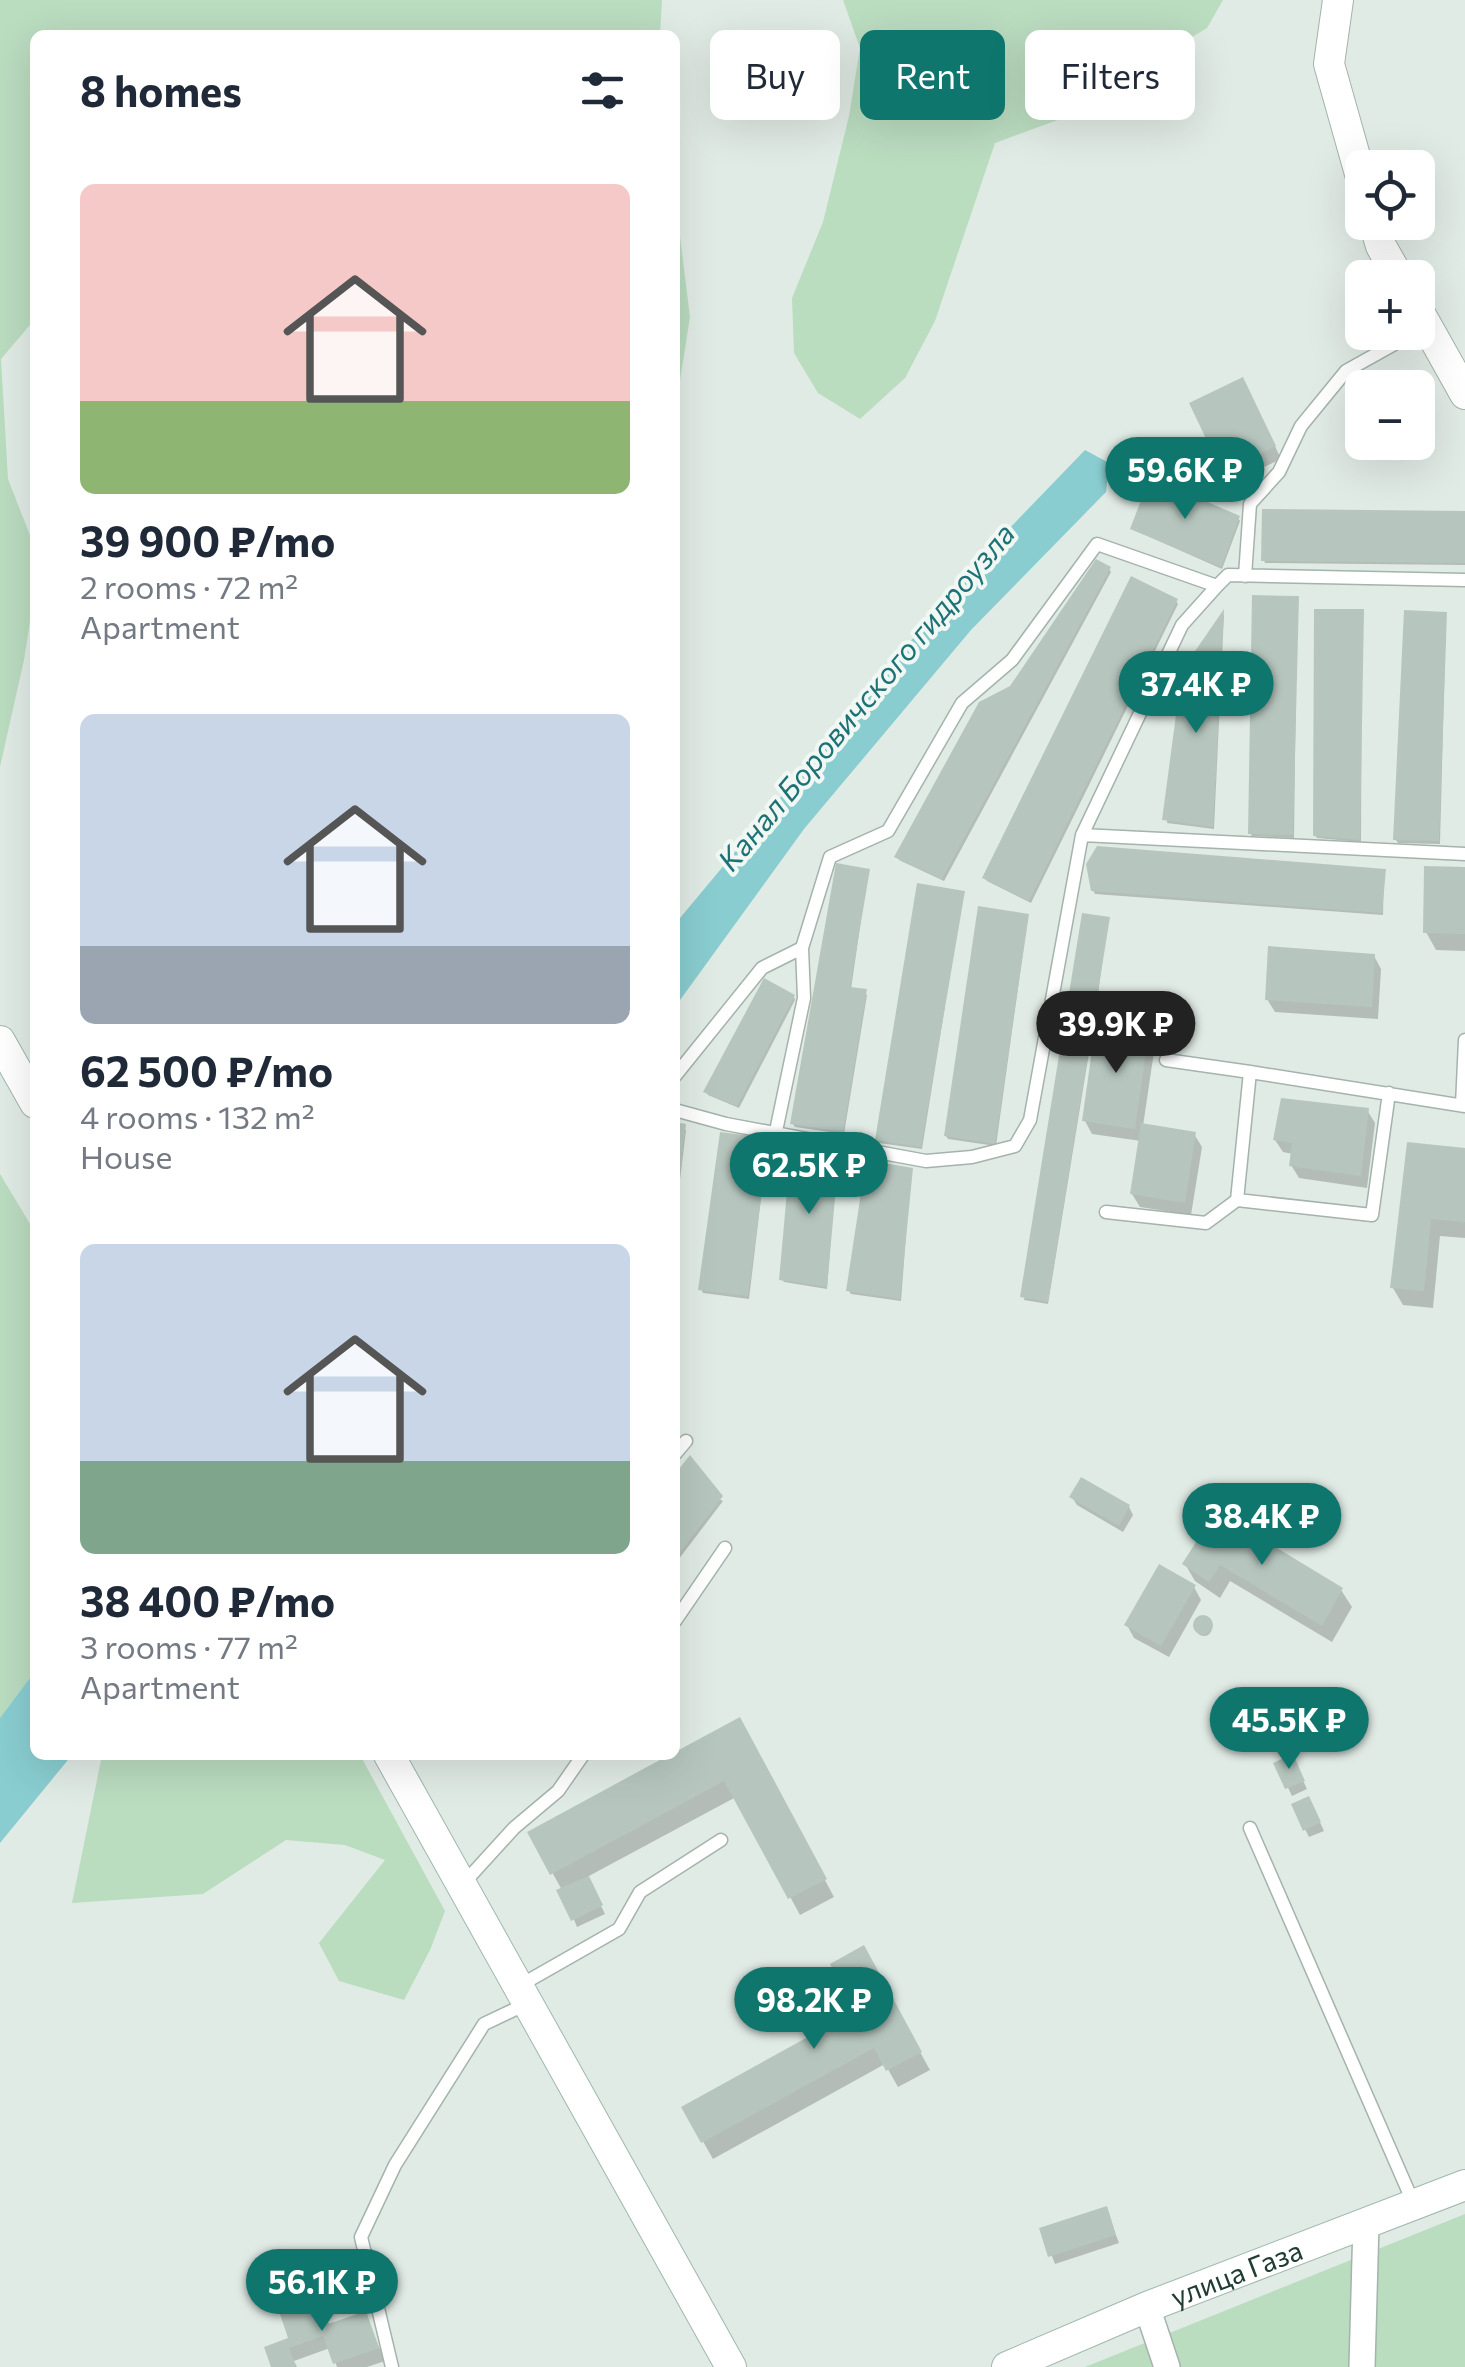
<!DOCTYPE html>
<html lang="en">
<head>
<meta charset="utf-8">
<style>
	:root { --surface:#fff; --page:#f2f2f3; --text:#1f2937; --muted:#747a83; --accent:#0f766e }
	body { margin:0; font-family:Commissioner,sans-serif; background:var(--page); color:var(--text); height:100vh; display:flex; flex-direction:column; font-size:38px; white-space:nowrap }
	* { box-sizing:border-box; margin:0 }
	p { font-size:32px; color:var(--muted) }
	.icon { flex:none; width:55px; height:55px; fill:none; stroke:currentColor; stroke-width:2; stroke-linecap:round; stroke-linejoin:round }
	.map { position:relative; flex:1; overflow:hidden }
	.side { position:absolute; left:30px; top:30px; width:650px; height:1730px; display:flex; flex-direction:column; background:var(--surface); border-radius:15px; box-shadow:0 10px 40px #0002 }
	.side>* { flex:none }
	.guide { position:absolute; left:710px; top:30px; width:605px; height:90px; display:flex; gap:20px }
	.buttons { position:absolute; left:1345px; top:150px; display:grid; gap:20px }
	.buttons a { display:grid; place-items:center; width:90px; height:90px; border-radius:15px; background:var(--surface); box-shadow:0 10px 40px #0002; font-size:50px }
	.price { position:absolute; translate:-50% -85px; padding:0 22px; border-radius:35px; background:var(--accent); color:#fff; font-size:32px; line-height:65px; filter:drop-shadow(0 2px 5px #0008) }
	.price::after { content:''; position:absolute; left:50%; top:60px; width:30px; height:22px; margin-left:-15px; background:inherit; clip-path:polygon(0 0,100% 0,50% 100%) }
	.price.selected { background:#222; color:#fff }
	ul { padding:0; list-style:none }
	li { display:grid; align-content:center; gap:20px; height:530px; padding:0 50px }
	li span { display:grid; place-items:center; height:310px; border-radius:15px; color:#555 }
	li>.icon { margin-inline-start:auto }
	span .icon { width:180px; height:180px; fill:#fffc; stroke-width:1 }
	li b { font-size:42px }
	h2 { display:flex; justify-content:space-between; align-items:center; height:120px; padding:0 50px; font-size:42px }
	.tag { padding:0 35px; border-radius:15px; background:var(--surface); box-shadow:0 10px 40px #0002; font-size:35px; line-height:90px }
	.tag.selected { background:var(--accent); color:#fff }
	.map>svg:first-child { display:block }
	.green { fill:#badcbf }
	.water { fill:#89cdd0 }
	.shadow { fill:#0003 }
	.building { fill:#b6c6be }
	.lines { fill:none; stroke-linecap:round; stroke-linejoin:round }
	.service-casing { stroke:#a4b3ab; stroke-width:15 }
	.minor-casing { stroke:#a4b3ab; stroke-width:28 }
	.tertiary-casing { stroke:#a4b3ab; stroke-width:32 }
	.secondary-casing { stroke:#9fb7ac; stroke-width:32 }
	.service { stroke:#fff; stroke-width:12 }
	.minor { stroke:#fff; stroke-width:25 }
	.tertiary { stroke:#fff; stroke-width:30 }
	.secondary { stroke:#fff; stroke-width:30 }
	.labels { text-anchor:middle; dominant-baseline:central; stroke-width:8; stroke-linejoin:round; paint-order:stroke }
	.street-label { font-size:28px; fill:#213c31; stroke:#f1f8f4 }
	.water-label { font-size:30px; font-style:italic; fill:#1d7276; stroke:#f1f8f4 }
</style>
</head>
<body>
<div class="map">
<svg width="1465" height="2367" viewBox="0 0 1465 2367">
	<rect width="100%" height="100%" fill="#e1ebe5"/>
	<path class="green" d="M0,0H662L660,35H35V319L1,359L8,479L35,548V589L24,660L0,767Z
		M843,0H1223L1207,28L1143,66L1077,113L995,143L935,321L905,378L860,419L818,393L794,353L792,298L823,222L849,116L860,48Z
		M675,196L690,317L675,412Z
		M0,1174L35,1232V1671L0,1718Z
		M102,1755H360L445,1911L430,1950L404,2000L339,1981L319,1943L385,1860L345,1845L286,1840L203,1894L72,1903Z
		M1465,2214V2367H1085Z"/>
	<path class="water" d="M1085,450L1109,463L1106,492L971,630L804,829L675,1007V924L975,564Z
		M35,1671V1755H72L0,1843V1718Z"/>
	<path class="shadow" d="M1250,393L1281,459L1231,483L1224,471Z
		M1465,513V565L1265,563L1264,560Z
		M1238,518L1240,521L1222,569L1132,529Z
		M1109,569L1111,572L944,881L899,860L897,857L1012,688Z
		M1297,598L1294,838L1252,836L1250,833Z
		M1176,601L1178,604L1031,903L987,881L985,878Z
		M1362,612L1361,842L1317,838L1315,835Z
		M1224,614L1214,829L1167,823L1185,671Z
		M1446,615L1440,844L1398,843L1396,840Z
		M1465,869V951L1436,950L1426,932Z
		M1384,871L1383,915L1095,894L1093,890Z
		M868,872L851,989L867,995L844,1134L795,1127L793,1124Z
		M963,894L922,1149L879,1143L877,1140Z
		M1028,916L996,1146L948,1139L946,1136Z
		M1108,920L1094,1024L1148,1032L1155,1045L1143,1126L1194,1134L1202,1147L1191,1215L1140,1207L1132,1194L1141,1141L1092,1134L1085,1121L1098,1029L1093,1028L1048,1304L1024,1300Z
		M1374,956L1381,969L1378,1019L1275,1012L1267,999Z
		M794,997L795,1000L739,1108L708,1095L706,1092Z
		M1367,1110L1375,1123L1367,1188L1299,1178L1291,1165L1293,1154L1283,1152L1275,1140Z
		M675,1125L686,1130L675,1221Z
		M768,1140L749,1299L703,1293L701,1289Z
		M1465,1150V1238L1440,1236L1433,1308L1403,1305L1393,1288Z
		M837,1157L827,1289L784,1282L782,1279Z
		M911,1170L901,1301L851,1294L849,1291Z
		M675,1478L723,1501L675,1564Z
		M1072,1497L1129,1507L1133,1515L1123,1532L1077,1505Z
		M1216,1514L1341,1590L1352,1607L1332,1642L1230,1581L1220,1598L1195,1581L1185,1564Z
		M1194,1587L1201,1600L1169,1657L1134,1638L1127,1625Z
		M1196 1628a8 8 0 1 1 16 0a8 8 0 1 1-16 0Z
		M739,1720L834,1897L800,1915L736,1797L587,1877L605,1914L577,1927L562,1890L530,1833Z
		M1277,1764L1296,1765L1307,1789L1292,1796Z
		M1313,1807L1324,1831L1309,1837L1305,1829Z
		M863,1949L930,2070L898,2087L885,2064L713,2159L684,2108L859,2012Z
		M1106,2209L1119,2243L1055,2264L1042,2230Z
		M318,2300L330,2326L365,2314L385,2361L367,2367H337L330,2348L294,2361L297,2367H273Z"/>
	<path class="building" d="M1243,377L1276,446L1222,472L1189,403Z
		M1150,477L1240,516L1221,567L1130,529Z
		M1262,509L1465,511V563L1261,561Z
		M1096,559L1111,567L942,879L894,857L979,702L1010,686Z
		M1131,576L1178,599L1029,901L982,878Z
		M1252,595L1299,596L1293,835L1248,834Z
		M1224,609L1213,827L1162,820L1182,670Z
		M1314,609H1364L1360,840L1313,836Z
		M1404,610L1447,612L1439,841L1393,840Z
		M1097,846L1386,869L1382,913L1091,891L1086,864Z
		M836,863L870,869L850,987L867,989L843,1132L790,1124Z
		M1424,866L1465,867V934L1423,933Z
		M917,883L965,891L921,1147L875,1140Z
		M978,906L1029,914L995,1144L944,1136Z
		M1082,913L1110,917L1048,1302L1020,1297Z
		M1268,946L1375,954L1372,1007L1265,1000Z
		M764,978L795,995L737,1106L703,1092Z
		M1096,1022L1149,1030L1135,1129L1082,1121Z
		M1281,1098L1369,1108L1361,1176L1289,1166L1292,1143L1273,1140Z
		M675,1122L686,1124L677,1193H675Z
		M1141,1123L1196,1132L1185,1203L1130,1194Z
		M720,1132L769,1138L748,1296L698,1290Z
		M1407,1142L1465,1148V1222L1431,1219L1424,1291L1390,1288Z
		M791,1147L839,1154L827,1287L779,1280Z
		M866,1160L913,1168L900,1299L846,1291Z
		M690,1455L723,1496L675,1559V1474Z
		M1081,1477L1130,1505L1119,1526L1069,1497Z
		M1216,1511L1343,1588L1322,1626L1220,1565L1209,1582L1182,1564Z
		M1159,1564L1196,1585L1161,1646L1124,1625Z
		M1193 1625a10 10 0 1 1 20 0a10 10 0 1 1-20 0Z
		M740,1717L827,1879L788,1899L724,1781L550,1875L527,1832L669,1755H675V1752Z
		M1293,1754L1305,1781L1285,1789L1273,1763Z
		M1309,1796L1321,1822L1303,1831L1291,1804Z
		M589,1876L603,1905L571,1921L556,1890Z
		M864,1945L922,2052L886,2071L874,2048L701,2143L681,2107L855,2011L830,1964Z
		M1107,2206L1116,2235L1048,2257L1039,2228Z
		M319,2297L328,2324L366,2311L379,2348L333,2364L323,2336L289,2348L296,2367H271L264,2347L288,2338L279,2311Z"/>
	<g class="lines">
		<defs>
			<path id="service" d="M1245,576L1250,504L1279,472L1301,426L1346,371L1416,332
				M1082,835L1465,854
				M1166,1060L1250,1072
				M675,1076L762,968L802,948L830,857L888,831L962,703L1012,660L1097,544L1217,586L1228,575L1465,580
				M1389,1093L1372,1215L1237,1200L1250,1072L1465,1106
				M1462,1105L1465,1040
				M675,1110L726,1124L926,1161L972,1157L1015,1146L1030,1120L1082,835L1182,625L1217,586
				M776,1131L804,998L802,948
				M1106,1212L1206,1223L1237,1200
				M675,1454L686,1441
				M675,1621L725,1548
				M1250,1828L1413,2202
				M463,1884L514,1828L558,1791L583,1755
				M519,1986L619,1929L640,1892L721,1840
				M392,2367L361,2237L395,2165L484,2024L526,2004"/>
			<path id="minor" d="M1147,2307L1167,2367
				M1362,2367L1366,2223"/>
			<path id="tertiary" d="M1338,0L1329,64L1362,181
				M1374,222L1381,246L1399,278
				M1418,310L1465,394"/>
			<g id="secondary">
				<path d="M0,1041L35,1103"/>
				<path d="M389,1755L731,2367"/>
				<path id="s1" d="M1007,2367L1147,2307L1465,2185"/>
			</g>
		</defs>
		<use href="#service" class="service-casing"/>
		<use href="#minor" class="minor-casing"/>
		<use href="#tertiary" class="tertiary-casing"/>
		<use href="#secondary" class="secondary-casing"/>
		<use href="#service" class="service"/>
		<use href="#minor" class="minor"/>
		<use href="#tertiary" class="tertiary"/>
		<use href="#secondary" class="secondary"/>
	</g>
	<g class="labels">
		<g class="street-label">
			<text stroke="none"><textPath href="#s1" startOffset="248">улица Газа</textPath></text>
		</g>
		<g class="water-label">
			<text transform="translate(865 696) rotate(-50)">Канал Боровичского гидроузла</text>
		</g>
	</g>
</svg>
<div class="buttons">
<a><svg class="icon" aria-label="locate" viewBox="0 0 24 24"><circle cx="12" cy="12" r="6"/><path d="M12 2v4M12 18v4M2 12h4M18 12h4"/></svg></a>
<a>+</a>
<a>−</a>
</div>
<b class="price" style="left:1185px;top:522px">59.6K ₽</b>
<b class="price" style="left:1196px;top:736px">37.4K ₽</b>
<b class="price selected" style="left:1116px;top:1076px">39.9K ₽</b>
<b class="price" style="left:809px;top:1217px">62.5K ₽</b>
<b class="price" style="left:1262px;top:1568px">38.4K ₽</b>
<b class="price" style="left:1289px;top:1772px">45.5K ₽</b>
<b class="price" style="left:814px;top:2052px">98.2K ₽</b>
<b class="price" style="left:322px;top:2334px">56.1K ₽</b>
<div class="guide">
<a class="tag">Buy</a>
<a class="tag selected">Rent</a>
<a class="tag">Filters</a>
</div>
<section class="side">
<h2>8 homes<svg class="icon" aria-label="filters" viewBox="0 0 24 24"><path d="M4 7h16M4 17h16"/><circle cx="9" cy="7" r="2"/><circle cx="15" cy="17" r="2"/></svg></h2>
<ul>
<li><span style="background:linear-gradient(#f6c9c9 70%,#8fb573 0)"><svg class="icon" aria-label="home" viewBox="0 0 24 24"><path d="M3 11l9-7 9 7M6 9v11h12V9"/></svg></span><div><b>39 900 ₽/mo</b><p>2 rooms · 72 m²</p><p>Apartment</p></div></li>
<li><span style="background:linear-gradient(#c9d6e8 75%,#9aa5b1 0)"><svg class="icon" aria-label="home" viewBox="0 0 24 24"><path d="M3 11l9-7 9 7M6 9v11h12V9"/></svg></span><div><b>62 500 ₽/mo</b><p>4 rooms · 132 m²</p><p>House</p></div></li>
<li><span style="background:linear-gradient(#c9d6e8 70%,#7fa58c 0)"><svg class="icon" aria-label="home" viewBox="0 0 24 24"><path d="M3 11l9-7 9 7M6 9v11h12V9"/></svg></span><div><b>38 400 ₽/mo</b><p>3 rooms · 77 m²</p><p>Apartment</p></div></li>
</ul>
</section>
</div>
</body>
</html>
